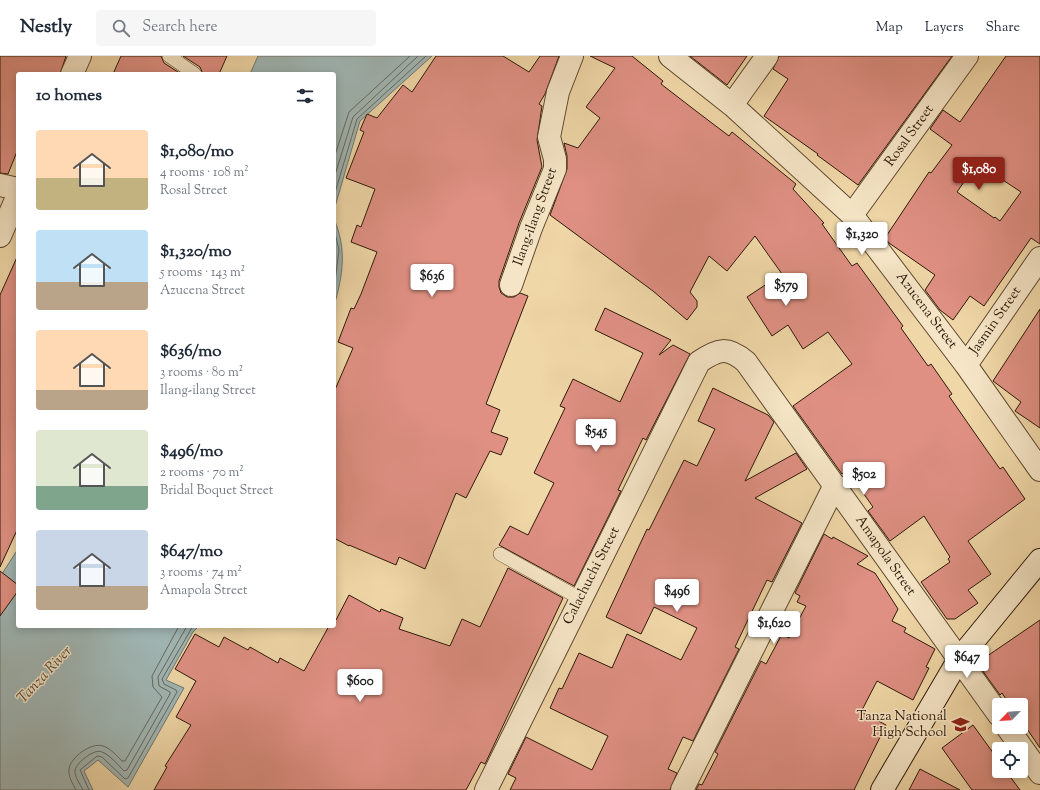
<!DOCTYPE html>
<html lang="en">
<head>
<meta charset="utf-8">
<style>
	:root { --surface:#fff; --page:#f6f6f7; --text:#1f2937; --muted:#747a83; --line:#e0e1e3; --accent:#8f2418 }
	body { margin:0; font-family:"Sorts Mill Goudy",serif; background:var(--page); color:var(--text); height:100vh; display:flex; flex-direction:column; font-size:15px; white-space:nowrap }
	* { box-sizing:border-box; margin:0 }
	p { font-size:13px; color:var(--muted) }
	.icon { flex:none; width:22px; height:22px; fill:none; stroke:currentColor; stroke-width:2; stroke-linecap:round; stroke-linejoin:round }
	.map { position:relative; flex:1; overflow:hidden }
	.drawer { position:absolute; left:16px; top:16px; width:320px; height:556px; display:flex; flex-direction:column; background:var(--surface); border-radius:4px; box-shadow:0 2px 10px #0003 }
	.drawer>* { flex:none }
	.needle { width:26px; rotate:245deg }
	.tools { position:absolute; left:992px; top:642px; display:grid; gap:8px }
	.tools a { display:grid; place-items:center; width:36px; height:36px; border-radius:4px; background:var(--surface); box-shadow:0 2px 10px #0003; font-size:20px }
	.price { position:absolute; translate:-50% -34px; padding:0 9px; border-radius:4px; background:#fff; color:#222; font-size:13px; line-height:26px; filter:drop-shadow(0 1px 2px #0008) }
	.price::after { content:''; position:absolute; left:50%; top:24px; width:12px; height:9px; margin-left:-6px; background:inherit; clip-path:polygon(0 0,100% 0,50% 100%) }
	.price.on { background:var(--accent); color:#fff }
	ul { padding:0; list-style:none }
	li { display:flex; align-items:center; gap:12px; height:100px; padding:0 20px }
	li span { display:grid; place-items:center; flex:none; width:112px; height:80px; border-radius:4px; color:#555 }
	li>.icon { margin-inline-start:auto }
	span .icon { width:48px; height:48px; fill:#fffc; stroke-width:1 }
	li b { font-size:17px }
	h2 { display:flex; justify-content:space-between; align-items:center; height:48px; padding:0 20px; font-size:17px }
	header { display:flex; align-items:center; gap:24px; box-sizing:border-box; height:56px; padding:0 20px; background:var(--surface); border-bottom:1px solid var(--line) }
	header strong { font-size:19px }
	nav { display:flex; gap:22px; margin-inline-start:auto; font-size:14px }
	.search { width:280px; height:36px; background:var(--page); display:flex; align-items:center; gap:10px; box-sizing:border-box; padding:0 14px; border-radius:4px; color:var(--muted); font-size:15px }
	.map>svg:first-child { display:block }
	.water { fill:#a0b6b4; stroke:#72776f }
	.lines { fill:none; stroke-linecap:round; stroke-linejoin:round }
	.shore { stroke:#67685e; stroke-width:1 }
	.building { fill:#df9083; stroke:#2e1908; fill-rule:evenodd }
	.lane-casing { stroke:#5e4830; stroke-width:14 }
	.street-casing { stroke:#5e4830; stroke-width:24 }
	.secondary-casing { stroke:#2e1908; stroke-width:24 }
	.lane { stroke:#f5e5c6; stroke-width:13 }
	.street { stroke:#f5e5c6; stroke-width:22 }
	.secondary { stroke:#f5e5c6; stroke-width:22 }
	.labels { text-anchor:middle; dominant-baseline:central; stroke-width:3; stroke-linejoin:round; paint-order:stroke }
	.street-label { font-size:14px; fill:#2e1908; stroke:#f5e5c6 }
	.poi-label { font-size:14px; fill:#2e1908; stroke:#f5e5c6; text-anchor:end }
	.water-label { font-size:15px; font-style:italic; fill:#50483c; stroke:#f5e5c6 }
</style>
</head>
<body>
<header>
<strong>Nestly</strong>
<div class="search"><svg class="icon" aria-label="search" viewBox="0 0 24 24"><circle cx="10" cy="10" r="6"/><path d="M15 15l6 6"/></svg>Search here</div>
<nav><a>Map</a><a>Layers</a><a>Share</a></nav>
</header>
<div class="map">
<svg width="1040" height="734" viewBox="0 0 1040 734">
	<rect width="100%" height="100%" fill="#f0d7a7"/>
	<filter id="stains"><feTurbulence type="fractalNoise" baseFrequency=".005" numOctaves="4"/><feColorMatrix values="0 0 0 0 .2 0 0 0 0 .09 0 0 0 0 .02 0 0 0 .5 -.17"/></filter>
	<radialGradient id="worn" r=".72"><stop offset=".6" stop-color="#630" stop-opacity="0"/><stop offset="1" stop-color="#630" stop-opacity=".3"/></radialGradient>
	<path class="water" d="M258,0H432L360,65L334,154V18H250Z
		M334,163C347,193 343,219 334,250Z
		M18,493V570H199L193,576L166,624L184,632L128,731L98,704L84,715L93,734H0V521Z"/>
	<g class="lines">
		<path class="shore" d="M334,102L349,56L410,0
			M334,122L353,61L418,0
			M334,140L357,63L426,0
			M334,173L339,194L334,234
			M76,734C73,728 68,721 69,713C70,702 91,686 103,690C110,692 117,700 122,705H125L162,641L153,631L152,620L179,570
			M83,734C80,728 74,720 75,714C77,706 95,692 102,696C110,699 118,709 124,715L127,714L170,638V636L159,630L158,621L187,570
			M89,734L80,714L97,700L102,701L125,723L128,722L177,636L176,634L164,628L162,623L193,570"/>
	</g>
	<path class="building" d="M0,0H66L60,18H18V93L8,118L0,117Z
		M121,0H161L164,7L181,18H113Z
		M183,0H227L219,18H203L200,11Z
		M436,0H503L529,16L540,0H559L545,38L539,48L542,50L537,84L542,111L519,167L499,225V231L501,237L507,241H514L520,237L528,240L486,348L500,354L491,376L508,382L501,399L490,395L466,442L456,437L425,513L399,501L396,509L349,489V490L334,482V336L353,292L338,286L351,252L354,253L361,238L377,196L351,186L357,169L361,171L375,133L346,122L364,76L360,74L367,58L377,62L403,29L412,36Z
		M590,0H632L663,25L661,28L696,55L729,80L732,76L796,128L793,133L824,167L822,168L852,210L857,207L903,270L901,272L928,310L931,308L952,338L949,340L974,376L1000,413L1003,411L1025,443L968,485L991,518L968,534L978,547L955,563H947L921,526L950,506L948,503L950,501L924,460L890,485L868,455L873,451L847,414L842,418L793,350L852,308L828,276L803,293L788,269L772,280L747,241L782,218L755,180L727,215L709,200L690,236L697,245V251L687,264L653,235L550,159L567,113V100L564,87L578,92L600,62L586,51L615,12Z
		M690,0H747L727,29Z
		M779,0H952L858,129L817,99L818,98L764,60L788,23L773,13Z
		M1006,0H1040V188L1031,182L984,250L970,240L953,264L940,254L925,234L935,219L889,187L885,182L929,116L931,117L952,89L930,73L943,54L960,66ZM977,107L1021,136L1000,165L995,161L994,162L957,136Z
		M18,199V472L0,511V239Z
		M605,252L671,284L659,299L673,289L690,298L646,384L643,382L618,434L621,435L574,530L499,489L510,470L528,479L554,427L534,417L565,352L560,350L573,323L620,346L643,297L595,274Z
		M1040,253V372L1015,355L1021,346L993,325Z
		M713,332L768,359L774,366L745,425L796,397L807,413L755,442L802,467L772,526L767,524L735,591L739,593L693,685L683,681L668,713L677,717L670,734H510L516,722L508,718L526,681L592,714L608,680L550,652L559,632L562,633L579,597L612,612L627,578L681,604L697,572L654,551L641,578L606,561L647,473L649,474L684,404L697,410L715,373L698,365Z
		M824,478L832,483L833,481L868,500L857,508L875,517L898,553L892,565L906,572L904,576L935,593L926,611L929,612L913,644L877,625L861,656L886,669L854,734H696L699,728L702,729L718,698L715,696L761,605L766,608L782,578L789,582L806,550L797,546L800,540L795,537Z
		M508,512L563,542L485,708L481,706L466,734H154L167,711L165,710L191,669L176,661L196,625L175,613L195,578L219,591L224,581L248,594L250,591L278,607L280,602L304,615L329,570H334V562L336,564L349,539L380,556L381,553L403,562L399,573L450,590L462,563L480,571Z
		M0,515L18,529V535L0,560Z
		M1040,564V692L1021,664V649H1010L1002,637L1000,639L977,607Z
		M973,669L999,705V715H1006L1020,734H972L942,692Z
		M920,713L960,734H909Z"/>
	<g class="lines">
		<defs>
			<path id="lane" d="M169,0L195,18
				M500,498L581,543"/>
			<path id="street" d="M670,0L732,49L852,159L966,309L1040,414
				M72,18L80,0
				M732,49L767,0
				M0,129L18,133
				M852,159L967,0
				M0,180L18,139
				M511,229L531,172L555,113V103L549,81L558,36L572,0
				M966,309L1040,202
				M1007,671L1040,717
				M486,734L699,306C718,293 727,290 746,306L999,659
				M682,734L835,429"/>
			<path id="secondary" d="M882,734L959,603L1040,504"/>
		</defs>
		<use href="#lane" class="lane-casing"/>
		<use href="#street" class="street-casing"/>
		<use href="#secondary" class="secondary-casing"/>
		<use href="#lane" class="lane"/>
		<use href="#street" class="street"/>
		<use href="#secondary" class="secondary"/>
	</g>
	<defs>
		<symbol id="school-bare" viewBox="-9 -9 18 18"><path d="M0-5L7-2L0 1L-7-2ZM-4 1L0 2.5L4 1V4Q0 6-4 4Z" fill="#8f2418" stroke="#f5e5c6" stroke-width="2.5" paint-order="stroke"/></symbol>
	</defs>
	<g fill-rule="evenodd">
		<use href="#school-bare" x="948" y="656" width="25" height="25"/>
	</g>
	<g class="labels">
		<g class="street-label">
			<text transform="translate(910 80) rotate(-54)">Rosal Street</text>
			<text transform="translate(536 161) rotate(-70)">Ilang-ilang Street</text>
			<text transform="translate(926 255) rotate(53)">Azucena Street</text>
			<text transform="translate(996 265) rotate(-55)">Jasmin Street</text>
			<text transform="translate(885 500) rotate(55)">Amapola Street</text>
			<text transform="translate(592 520) rotate(-63)">Calachuchi Street</text>
		</g>
		<g class="poi-label">
			<text x="947" y="661">Tanza National<tspan x="947" dy="16">High School</tspan></text>
		</g>
		<g class="water-label">
			<text transform="translate(45 619) rotate(-47)">Tanza River</text>
		</g>
	</g>
	<rect width="100%" height="100%" filter="url(#stains)"/>
	<rect width="100%" height="100%" fill="url(#worn)"/>
</svg>
<div class="tools">
<a><svg class="needle" viewBox="-14 -14 28 28"><path d="M0-13l5 13h-10z" fill="#e53935"/><path d="M0 13l5-13h-10z" fill="#747a83"/></svg></a>
<a><svg class="icon" aria-label="locate" viewBox="0 0 24 24"><circle cx="12" cy="12" r="6"/><path d="M12 2v4M12 18v4M2 12h4M18 12h4"/></svg></a>
</div>
<b class="price on" style="left:979px;top:135px">$1,080</b>
<b class="price" style="left:862px;top:200px">$1,320</b>
<b class="price" style="left:432px;top:242px">$636</b>
<b class="price" style="left:786px;top:251px">$579</b>
<b class="price" style="left:596px;top:397px">$545</b>
<b class="price" style="left:864px;top:440px">$502</b>
<b class="price" style="left:677px;top:557px">$496</b>
<b class="price" style="left:774px;top:589px">$1,620</b>
<b class="price" style="left:967px;top:623px">$647</b>
<b class="price" style="left:360px;top:647px">$600</b>
<section class="drawer">
<h2>10 homes<svg class="icon" aria-label="filters" viewBox="0 0 24 24"><path d="M4 7h16M4 17h16"/><circle cx="9" cy="7" r="2"/><circle cx="15" cy="17" r="2"/></svg></h2>
<ul>
<li><span style="background:linear-gradient(#ffd9b3 60%,#c2b280 0)"><svg class="icon" aria-label="home" viewBox="0 0 24 24"><path d="M3 11l9-7 9 7M6 9v11h12V9"/></svg></span><div><b>$1,080/mo</b><p>4 rooms · 108 m²</p><p>Rosal Street</p></div></li>
<li><span style="background:linear-gradient(#bfe0f5 65%,#b9a48a 0)"><svg class="icon" aria-label="home" viewBox="0 0 24 24"><path d="M3 11l9-7 9 7M6 9v11h12V9"/></svg></span><div><b>$1,320/mo</b><p>5 rooms · 143 m²</p><p>Azucena Street</p></div></li>
<li><span style="background:linear-gradient(#ffd9b3 75%,#b9a48a 0)"><svg class="icon" aria-label="home" viewBox="0 0 24 24"><path d="M3 11l9-7 9 7M6 9v11h12V9"/></svg></span><div><b>$636/mo</b><p>3 rooms · 80 m²</p><p>Ilang-ilang Street</p></div></li>
<li><span style="background:linear-gradient(#dfe7d0 70%,#7fa58c 0)"><svg class="icon" aria-label="home" viewBox="0 0 24 24"><path d="M3 11l9-7 9 7M6 9v11h12V9"/></svg></span><div><b>$496/mo</b><p>2 rooms · 70 m²</p><p>Bridal Boquet Street</p></div></li>
<li><span style="background:linear-gradient(#c9d6e8 70%,#b9a48a 0)"><svg class="icon" aria-label="home" viewBox="0 0 24 24"><path d="M3 11l9-7 9 7M6 9v11h12V9"/></svg></span><div><b>$647/mo</b><p>3 rooms · 74 m²</p><p>Amapola Street</p></div></li>
</ul>
</section>
</div>
</body>
</html>
